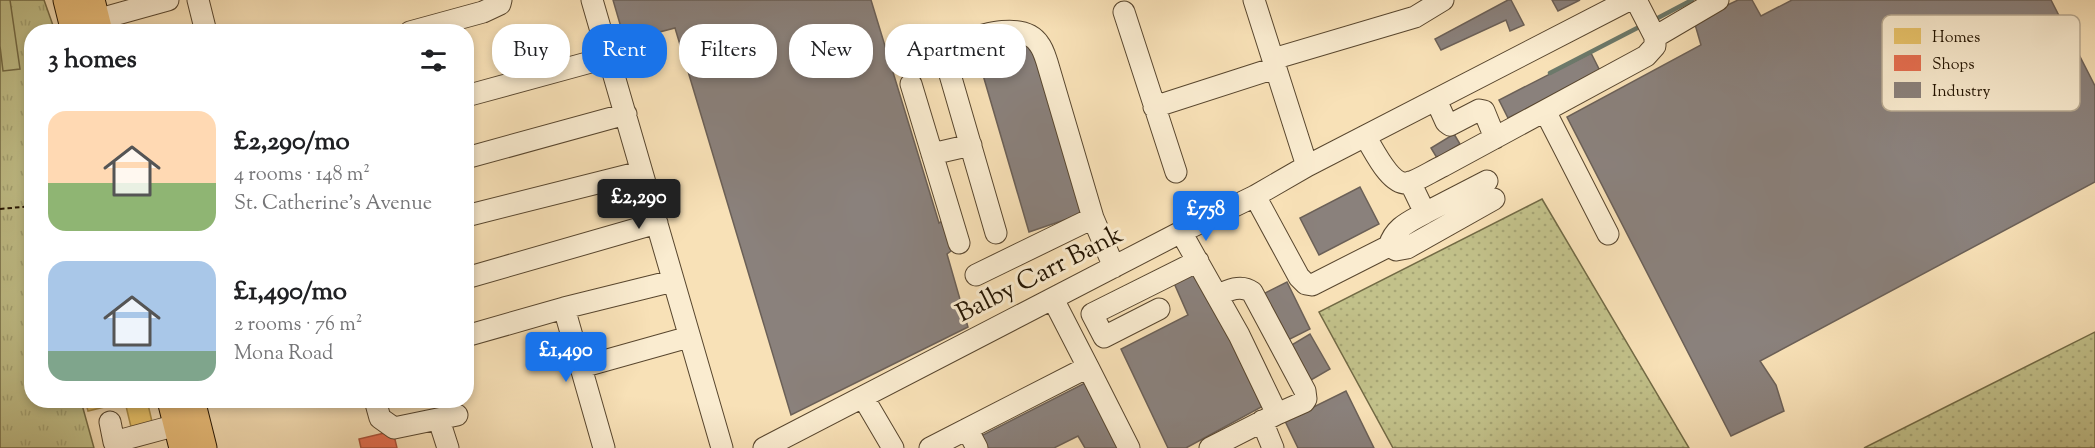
<!DOCTYPE html>
<html lang="en">
<head>
<meta charset="utf-8">
<style>
	:root { --surface:#fff; --page:#f2f2f2; --text:#202124; --muted:#757577; --accent:#1a73e8 }
	body { margin:0; font-family:"Sorts Mill Goudy",serif; background:var(--page); color:var(--text); height:100vh; display:flex; flex-direction:column; font-size:22px; white-space:nowrap }
	* { box-sizing:border-box; margin:0 }
	p { font-size:20px; color:var(--muted) }
	.icon { flex:none; width:33px; height:33px; fill:none; stroke:currentColor; stroke-width:2; stroke-linecap:round; stroke-linejoin:round }
	.map { position:relative; flex:1; overflow:hidden }
	.details { position:absolute; left:24px; top:24px; width:450px; height:384px; display:flex; flex-direction:column; background:var(--surface); border-radius:24px; box-shadow:0 3px 9px #0003 }
	.details>* { flex:none }
	.guide { position:absolute; left:492px; top:24px; width:570px; height:54px; display:flex; gap:12px }
	.price { position:absolute; translate:-50% -51px; padding:0 14px; border-radius:6px; background:var(--accent); color:#fff; font-size:20px; line-height:39px; filter:drop-shadow(0 2px 3px #0008) }
	.price::after { content:''; position:absolute; left:50%; top:36px; width:18px; height:14px; margin-left:-9px; background:inherit; clip-path:polygon(0 0,100% 0,50% 100%) }
	.price.selected { background:#222; color:#fff }
	ul { padding:0; list-style:none }
	li { display:flex; align-items:center; gap:18px; height:150px; padding:0 24px }
	li span { display:grid; place-items:center; flex:none; width:168px; height:120px; border-radius:18px; color:#555 }
	li>.icon { margin-inline-start:auto }
	span .icon { width:72px; height:72px; fill:#fffc; stroke-width:1 }
	li b { font-size:26px }
	h2 { display:flex; justify-content:space-between; align-items:center; height:72px; padding:0 24px; font-size:26px }
	.chip { padding:0 21px; border-radius:24px; background:var(--surface); box-shadow:0 3px 9px #0003; font-size:21px; line-height:54px }
	.chip.selected { background:var(--accent); color:#fff }
	.map>svg:first-child { display:block }
	.grass { fill:url(#grass-dots); stroke:#726a45; stroke-width:1.5 }
	.park { fill:url(#park-tufts); stroke:#726a45; stroke-width:1.5 }
	.pitch { fill:#c2c18a; stroke:#726a45; stroke-width:1.5 }
	.homes { fill:#e9c46a; stroke:#ad8f4a; stroke-width:1.5 }
	.shops { fill:#e76f51; stroke:#ac5339; stroke-width:1.5 }
	.industry { fill:#8a817c; stroke:#6b6057; stroke-width:1.5 }
	.lines { fill:none; stroke-linecap:round; stroke-linejoin:round }
	.stream { stroke:#6c796a; stroke-width:4.5 }
	.minor-casing { stroke:#58462e; stroke-width:23 }
	.major-casing { stroke:#221300; stroke-width:29 }
	.path { stroke:#221300; stroke-width:2; stroke-dasharray:4.5 3; stroke-linecap:butt }
	.minor { stroke:#faecd0; stroke-width:21 }
	.major { stroke:#ecc07c; stroke-width:27 }
	.labels { text-anchor:middle; dominant-baseline:central; stroke-width:6; stroke-linejoin:round; paint-order:stroke }
	.street-label { font-size:26px; fill:#221300; stroke:#faecd0 }
	.key { fill:#faecd0; stroke:#b9ab92; stroke-width:1.5 }
	.key-label { font-size:16px; fill:#221300 }
</style>
</head>
<body>
<div class="map">
<svg width="2095" height="448" viewBox="0 0 2095 448">
	<defs>
		<pattern id="grass-dots" width="8" height="8" patternUnits="userSpaceOnUse" patternTransform="scale(1.5)"><rect width="8" height="8" fill="#c2c18a"/><path d="M2 2h.1M6 6h.1" fill="none" stroke="#a6a575" stroke-width="1.8" stroke-linecap="round"/></pattern>
		<pattern id="park-tufts" width="24" height="20" patternUnits="userSpaceOnUse" patternTransform="scale(1.5)"><rect width="24" height="20" fill="#c2c18a"/><path d="M3 7l-1-3M5 7V3M7 7l1-3M15 17l-1-3M17 17v-4M19 17l1-3" fill="none" stroke="#a6a575"/></pattern>
	</defs>
	<rect width="100%" height="100%" fill="#f8e1b7"/>
	<filter id="stains"><feTurbulence type="fractalNoise" baseFrequency=".00333" numOctaves="4"/><feColorMatrix values="0 0 0 0 .2 0 0 0 0 .09 0 0 0 0 .02 0 0 0 .5 -.17"/></filter>
	<radialGradient id="worn" r=".72"><stop offset=".6" stop-color="#630" stop-opacity="0"/><stop offset="1" stop-color="#630" stop-opacity=".3"/></radialGradient>
	<path class="grass" d="M1542,199L1689,448H1393L1319,312Z
		M2095,332V448H1864Z"/>
	<path class="park" d="M0,0H44L55,31L32,32V400L81,401L94,448H0Z"/>
	<path class="pitch" d="M0,0H10L20,69L3,71L0,46Z"/>
	<path class="homes" d="M85,400H147L153,426L132,431L125,402L88,411Z"/>
	<path class="shops" d="M393,431L397,448H361L359,439Z"/>
	<path class="industry" d="M613,0H871L939,223L942,221L951,251L947,254L968,327L791,415L675,28L625,41Z
		M1508,0H1511L1524,25L1510,31L1506,20L1441,50L1435,39Z
		M1552,0H1580L1558,11Z
		M1738,0H1752L1761,16L1792,0H2051L2095,86V182L1760,361L1776,385L1784,411L1731,436L1567,117L1701,45L1694,21Z
		M1032,41L1082,214L1029,232L978,58Z
		M1591,53L1600,71L1508,118L1499,100Z
		M1454,134L1460,144L1437,158L1431,148Z
		M1360,187L1379,224L1319,255L1300,218Z
		M1196,272L1265,405L1186,448H1168L1121,349L1188,315L1174,283Z
		M1287,282L1310,329L1286,341L1263,294Z
		M1310,334L1330,369L1311,380L1290,346Z
		M1087,382L1125,448H1085L1078,436L1054,448H982L977,438Z
		M1346,391L1374,448H1298L1285,421Z"/>
	<g class="lines">
		<path class="stream" d="M1654,20L1692,0
			M1550,73L1643,25"/>
		<defs>
			<path id="minor" d="M198,0L206,32
				M592,0L722,448
				M1254,0L1307,166
				M1124,12L1176,172
				M96,20L168,0
				M410,32L483,12L500,4L501,0
				M1655,37L1718,0
				M1273,59L1415,17L1443,0
				M911,84L959,243
				M466,96L609,57
				M1436,100L1446,122L1450,125L1479,110L1484,111L1495,138
				M1154,107L1275,68
				M1545,111L1608,234
				M1365,136C1374,150 1390,186 1408,183C1419,180 1432,171 1443,166L1646,56L1655,46V37L1636,0
				M932,154L971,145
				M466,158L626,114
				M1410,182L1425,213L1487,181
				M1255,196L1299,277L1306,284L1312,285L1389,246C1395,227 1409,222 1425,213
				M466,216L641,172
				M1181,232L1217,296
				M996,233L942,47C968,40 1021,17 1039,44C1043,49 1045,56 1047,62L1093,218
				M1389,246L1396,250L1407,248L1494,199
				M976,275L1093,218L1114,267
				M466,278L657,223
				M564,308L604,448
				M1159,309L1104,337L1092,314L1198,261
				M466,336L564,308L673,281
				M582,367L689,337
				M1088,367L1129,448
				M863,397L893,448
				M375,400L380,418L394,428L457,415
				M439,420L448,448
				M1262,421L1273,448
				M110,422L114,442L177,425
				M967,429L977,448
				M764,448L1181,232L1255,196L1307,166L1629,0
				M930,448L1088,367L1053,299
				M1210,448L1277,414L1239,335L1217,296C1228,290 1241,284 1252,292L1305,391L1306,399L1304,402L1277,414"/>
			<path id="major" d="M67,0L75,32
				M91,0L99,32
				M171,400L183,448
				M191,400L203,448"/>
		</defs>
		<use href="#minor" class="minor-casing"/>
		<use href="#major" class="major-casing"/>
		<path class="path" d="M0,209L32,206"/>
		<use href="#minor" class="minor"/>
		<use href="#major" class="major"/>
	</g>
	<g class="labels">
		<g class="street-label">
			<text transform="translate(1040 275) rotate(-27)">Balby Carr Bank</text>
		</g>
	</g>
	<rect x="1882" y="15" width="198" height="96" rx="9" class="key"/>
	<rect x="1894" y="28" width="27" height="16" fill="#e9c46a"/>
	<rect x="1894" y="55" width="27" height="16" fill="#e76f51"/>
	<rect x="1894" y="82" width="27" height="16" fill="#8a817c"/>
	<g class="key-label">
		<text x="1932" y="42">Homes</text>
		<text x="1932" y="69">Shops</text>
		<text x="1932" y="96">Industry</text>
	</g>
	<rect width="100%" height="100%" filter="url(#stains)"/>
	<rect width="100%" height="100%" fill="url(#worn)"/>
</svg>
<b class="price selected" style="left:639px;top:230px">£2,290</b>
<b class="price" style="left:1206px;top:242px">£758</b>
<b class="price" style="left:566px;top:383px">£1,490</b>
<div class="guide">
<a class="chip">Buy</a>
<a class="chip selected">Rent</a>
<a class="chip">Filters</a>
<a class="chip">New</a>
<a class="chip">Apartment</a>
</div>
<section class="details">
<h2>3 homes<svg class="icon" aria-label="filters" viewBox="0 0 24 24"><path d="M4 7h16M4 17h16"/><circle cx="9" cy="7" r="2"/><circle cx="15" cy="17" r="2"/></svg></h2>
<ul>
<li><span style="background:linear-gradient(#ffd9b3 60%,#8fb573 0)"><svg class="icon" aria-label="home" viewBox="0 0 24 24"><path d="M3 11l9-7 9 7M6 9v11h12V9"/></svg></span><div><b>£2,290/mo</b><p>4 rooms · 148 m²</p><p>St. Catherine's Avenue</p></div></li>
<li><span style="background:linear-gradient(#a9c7e8 75%,#7fa58c 0)"><svg class="icon" aria-label="home" viewBox="0 0 24 24"><path d="M3 11l9-7 9 7M6 9v11h12V9"/></svg></span><div><b>£1,490/mo</b><p>2 rooms · 76 m²</p><p>Mona Road</p></div></li>
</ul>
</section>
</div>
</body>
</html>
